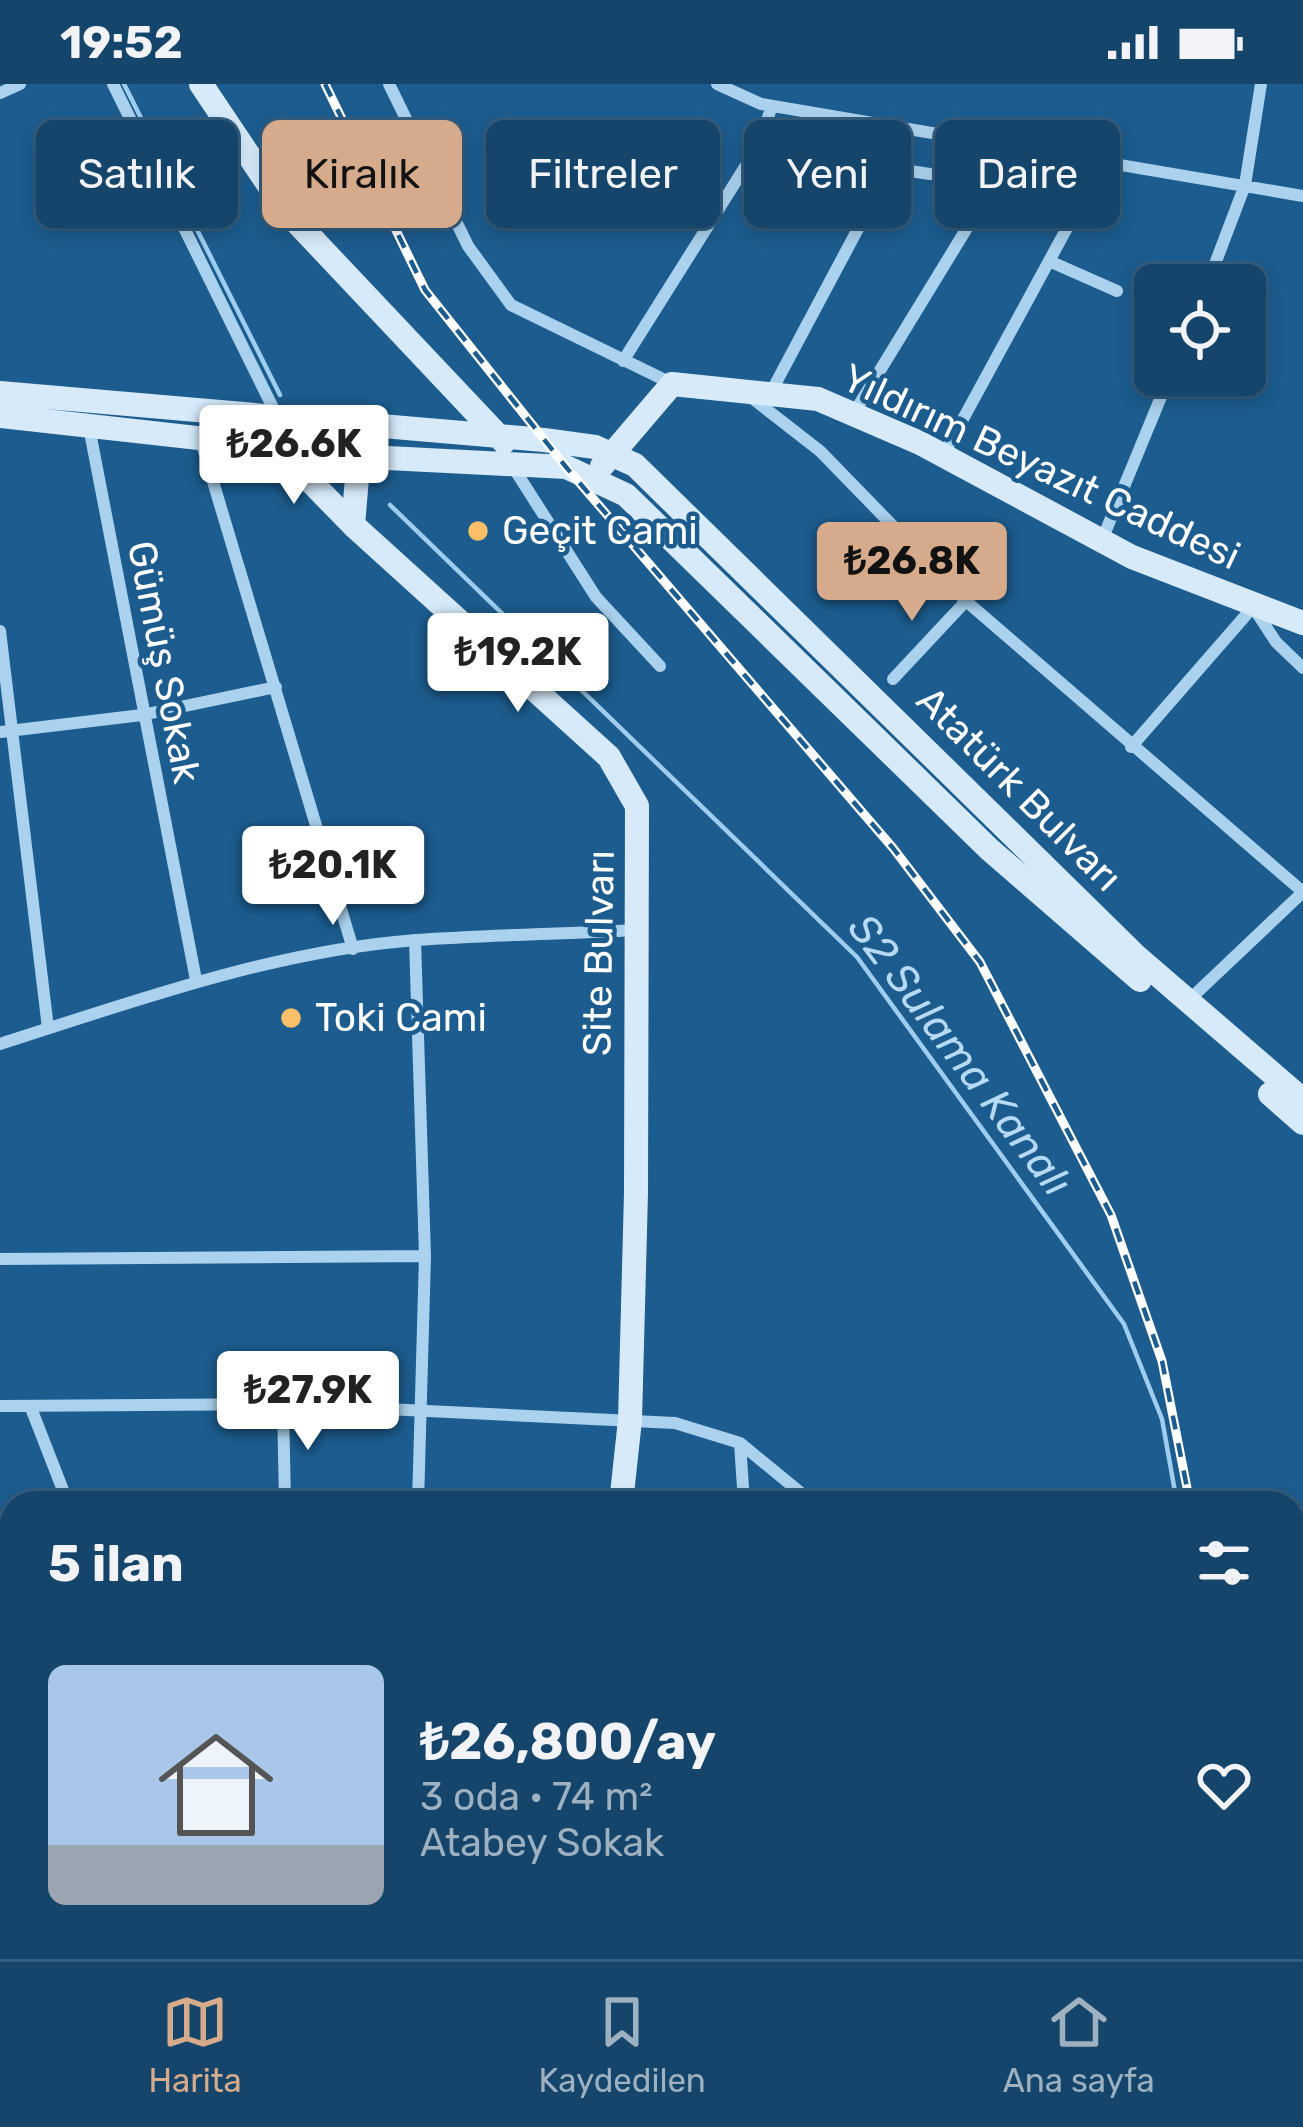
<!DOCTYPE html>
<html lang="tr">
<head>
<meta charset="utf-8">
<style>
	:root { --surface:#15456a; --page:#224f72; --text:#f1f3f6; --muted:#9db1c1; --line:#345d7e; --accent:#d6ab8b }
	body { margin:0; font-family:Rubik,sans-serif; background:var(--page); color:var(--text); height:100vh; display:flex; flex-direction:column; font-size:45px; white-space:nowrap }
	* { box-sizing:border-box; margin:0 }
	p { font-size:39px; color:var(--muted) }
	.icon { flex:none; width:66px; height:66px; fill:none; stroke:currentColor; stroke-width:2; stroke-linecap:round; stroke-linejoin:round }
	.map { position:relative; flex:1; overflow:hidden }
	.side { position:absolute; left:0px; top:1407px; width:1305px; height:468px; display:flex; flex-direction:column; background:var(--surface); border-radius:36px 36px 0 0; box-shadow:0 6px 18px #0003,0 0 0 3px var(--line) }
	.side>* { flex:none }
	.hud { position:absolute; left:36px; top:36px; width:1233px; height:108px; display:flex; gap:24px }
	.fabs { position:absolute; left:1134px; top:180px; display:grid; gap:24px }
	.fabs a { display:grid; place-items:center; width:132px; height:132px; border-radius:18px; background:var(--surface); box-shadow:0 6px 18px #0003,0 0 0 3px var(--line); font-size:60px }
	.price { position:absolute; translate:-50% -102px; padding:0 27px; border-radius:12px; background:#fff; color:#222; font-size:39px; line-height:78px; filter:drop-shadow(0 3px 6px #0008) }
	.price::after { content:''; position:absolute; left:50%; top:72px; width:36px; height:27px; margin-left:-18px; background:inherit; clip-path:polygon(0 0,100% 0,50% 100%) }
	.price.on { background:var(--accent); color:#111 }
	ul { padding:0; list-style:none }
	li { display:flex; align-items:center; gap:36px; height:300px; padding:0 48px }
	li+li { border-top:3px solid var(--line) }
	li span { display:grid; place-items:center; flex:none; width:336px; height:240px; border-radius:18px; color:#555 }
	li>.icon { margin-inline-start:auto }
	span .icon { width:144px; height:144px; fill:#fffc; stroke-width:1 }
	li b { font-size:51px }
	h2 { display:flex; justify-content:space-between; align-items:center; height:144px; padding:0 48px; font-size:51px }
	.tag { padding:0 42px; border-radius:18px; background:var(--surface); box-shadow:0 6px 18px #0003,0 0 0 3px var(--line); font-size:42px; line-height:108px }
	.tag.on { background:var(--accent); color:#111 }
	.status { display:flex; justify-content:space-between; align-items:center; height:84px; padding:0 60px; background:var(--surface); direction:ltr }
	.status svg { height:33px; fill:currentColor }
	.dock { display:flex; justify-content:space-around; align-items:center; height:168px; border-top:3px solid var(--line); background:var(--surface); font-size:33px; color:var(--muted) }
	.dock a { display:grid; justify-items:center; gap:6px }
	.dock .on { color:var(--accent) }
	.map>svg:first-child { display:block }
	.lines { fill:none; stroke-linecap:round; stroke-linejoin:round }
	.stream { stroke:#9ecdef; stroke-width:4.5 }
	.street { stroke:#aad1ed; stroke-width:12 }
	.secondary { stroke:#d7eafa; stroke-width:24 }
	.rail-casing { stroke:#fff; stroke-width:9 }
	.rail { stroke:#1c5c8e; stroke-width:4.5; stroke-dasharray:14; stroke-linecap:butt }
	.poi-dot { fill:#fdc068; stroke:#1c5c8e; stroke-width:4.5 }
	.labels { text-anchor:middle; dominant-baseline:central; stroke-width:9; stroke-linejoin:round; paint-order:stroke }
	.street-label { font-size:39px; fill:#fff; stroke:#1c5c8e }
	.poi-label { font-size:39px; fill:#fff; stroke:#1c5c8e; text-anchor:start }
	.water-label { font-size:42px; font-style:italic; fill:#b6daf4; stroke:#1c5c8e }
</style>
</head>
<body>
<div class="status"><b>19:52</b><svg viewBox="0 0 49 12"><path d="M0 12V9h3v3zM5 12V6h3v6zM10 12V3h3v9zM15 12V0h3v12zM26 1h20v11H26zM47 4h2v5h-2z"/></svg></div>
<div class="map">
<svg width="1303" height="1875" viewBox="0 0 1303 1875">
	<rect width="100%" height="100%" fill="#1c5c8e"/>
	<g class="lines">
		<path class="stream" d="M124,0L280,311
			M390,421L857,873L1124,1240L1162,1335L1177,1419
			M0,1775L12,1773
			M675,1863L748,1875
			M1257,1863L1260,1875"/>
		<path class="street" d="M113,0L277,332
			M389,0L468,162L511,221L671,299
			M717,0L761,20L1303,112
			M0,9L20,0
			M757,64L930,90
			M1049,177L1117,207
			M1207,201L1245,101L1261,0
			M623,277L757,64L772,22
			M770,310L860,141L885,83
			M752,314L820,367L966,517L1303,808L1189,916
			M854,329L981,121L1010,61
			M89,343L196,896
			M200,354L353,865
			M944,370L1104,76
			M513,383L596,513L660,582
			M1102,456L1170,291
			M0,547L48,944
			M893,595L966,517
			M0,648L142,631L276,603
			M1131,663L1253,523L1276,558L1303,584
			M415,856L425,1172L418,1419
			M0,960C135,917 273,867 416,856C489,851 562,850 635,846
			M0,1175L425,1172
			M283,1320L285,1419
			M0,1322L283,1320L675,1339L740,1359L813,1419
			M31,1324L68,1419
			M740,1359L744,1419
			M130,1863L138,1875"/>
		<path class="secondary" d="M201,0L286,127L504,358
			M0,309L544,356L595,363L635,381L1136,872L1303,1016
			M0,332L368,373L566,383L626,411L989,765L1140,896
			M277,363L353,441L609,673L637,722L636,1109L630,1336L621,1419
			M602,382L672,300L818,315L920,359L1132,473L1303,539
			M353,441L357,394L368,373
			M1270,1010L1303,1039
			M0,1803L12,1801
			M561,1863L623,1875"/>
		<defs>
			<path id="rail" d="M325,0L425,206L566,383L893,764L980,878L1111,1131L1162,1277L1190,1419
				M1274,1863L1277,1875"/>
		</defs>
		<use href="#rail" class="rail-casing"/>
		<use href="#rail" class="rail"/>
	</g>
	<g class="poi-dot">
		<circle cx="478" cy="447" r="12"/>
		<circle cx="291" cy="934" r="12"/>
	</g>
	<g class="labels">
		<g class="street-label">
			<text transform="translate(1041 383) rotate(25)">Yıldırım Beyazıt Caddesi</text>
			<text transform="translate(164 578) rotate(79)">Gümüş Sokak</text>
			<text transform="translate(1019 705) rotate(45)">Atatürk Bulvarı</text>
			<text transform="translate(599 869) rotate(-89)">Site Bulvarı</text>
		</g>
		<g class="poi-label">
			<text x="502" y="447">Geçit Cami</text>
			<text x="315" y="934">Toki Cami</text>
		</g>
		<g class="water-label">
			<text transform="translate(960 971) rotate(53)">S2 Sulama Kanalı</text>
		</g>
	</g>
</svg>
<div class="fabs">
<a><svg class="icon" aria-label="locate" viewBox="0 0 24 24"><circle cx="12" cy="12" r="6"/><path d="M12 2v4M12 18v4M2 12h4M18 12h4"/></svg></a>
</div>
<b class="price" style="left:294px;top:423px">₺26.6K</b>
<b class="price on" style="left:912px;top:540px">₺26.8K</b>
<b class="price" style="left:518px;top:631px">₺19.2K</b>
<b class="price" style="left:333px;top:844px">₺20.1K</b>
<b class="price" style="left:308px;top:1369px">₺27.9K</b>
<div class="hud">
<a class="tag">Satılık</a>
<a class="tag on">Kiralık</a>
<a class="tag">Filtreler</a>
<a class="tag">Yeni</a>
<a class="tag">Daire</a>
</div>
<section class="side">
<h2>5 ilan<svg class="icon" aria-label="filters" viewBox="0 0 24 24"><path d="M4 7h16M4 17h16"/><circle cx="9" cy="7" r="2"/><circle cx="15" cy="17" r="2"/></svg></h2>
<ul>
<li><span style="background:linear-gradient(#a9c7e8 75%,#9aa5b1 0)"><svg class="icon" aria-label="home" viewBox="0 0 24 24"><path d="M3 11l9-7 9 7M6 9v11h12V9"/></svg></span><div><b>₺26,800/ay</b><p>3 oda · 74 m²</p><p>Atabey Sokak</p></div><svg class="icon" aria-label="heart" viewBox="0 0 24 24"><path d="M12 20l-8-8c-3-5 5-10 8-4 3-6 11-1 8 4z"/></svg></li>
</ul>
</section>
</div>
<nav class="dock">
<a class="on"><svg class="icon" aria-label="map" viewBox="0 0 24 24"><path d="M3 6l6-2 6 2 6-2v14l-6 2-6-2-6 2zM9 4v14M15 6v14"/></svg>Harita</a>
<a><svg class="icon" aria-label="saved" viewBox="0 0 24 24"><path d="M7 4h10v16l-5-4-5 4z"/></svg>Kaydedilen</a>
<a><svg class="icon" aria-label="home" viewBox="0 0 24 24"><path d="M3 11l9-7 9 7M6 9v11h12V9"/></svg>Ana sayfa</a>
</nav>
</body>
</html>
